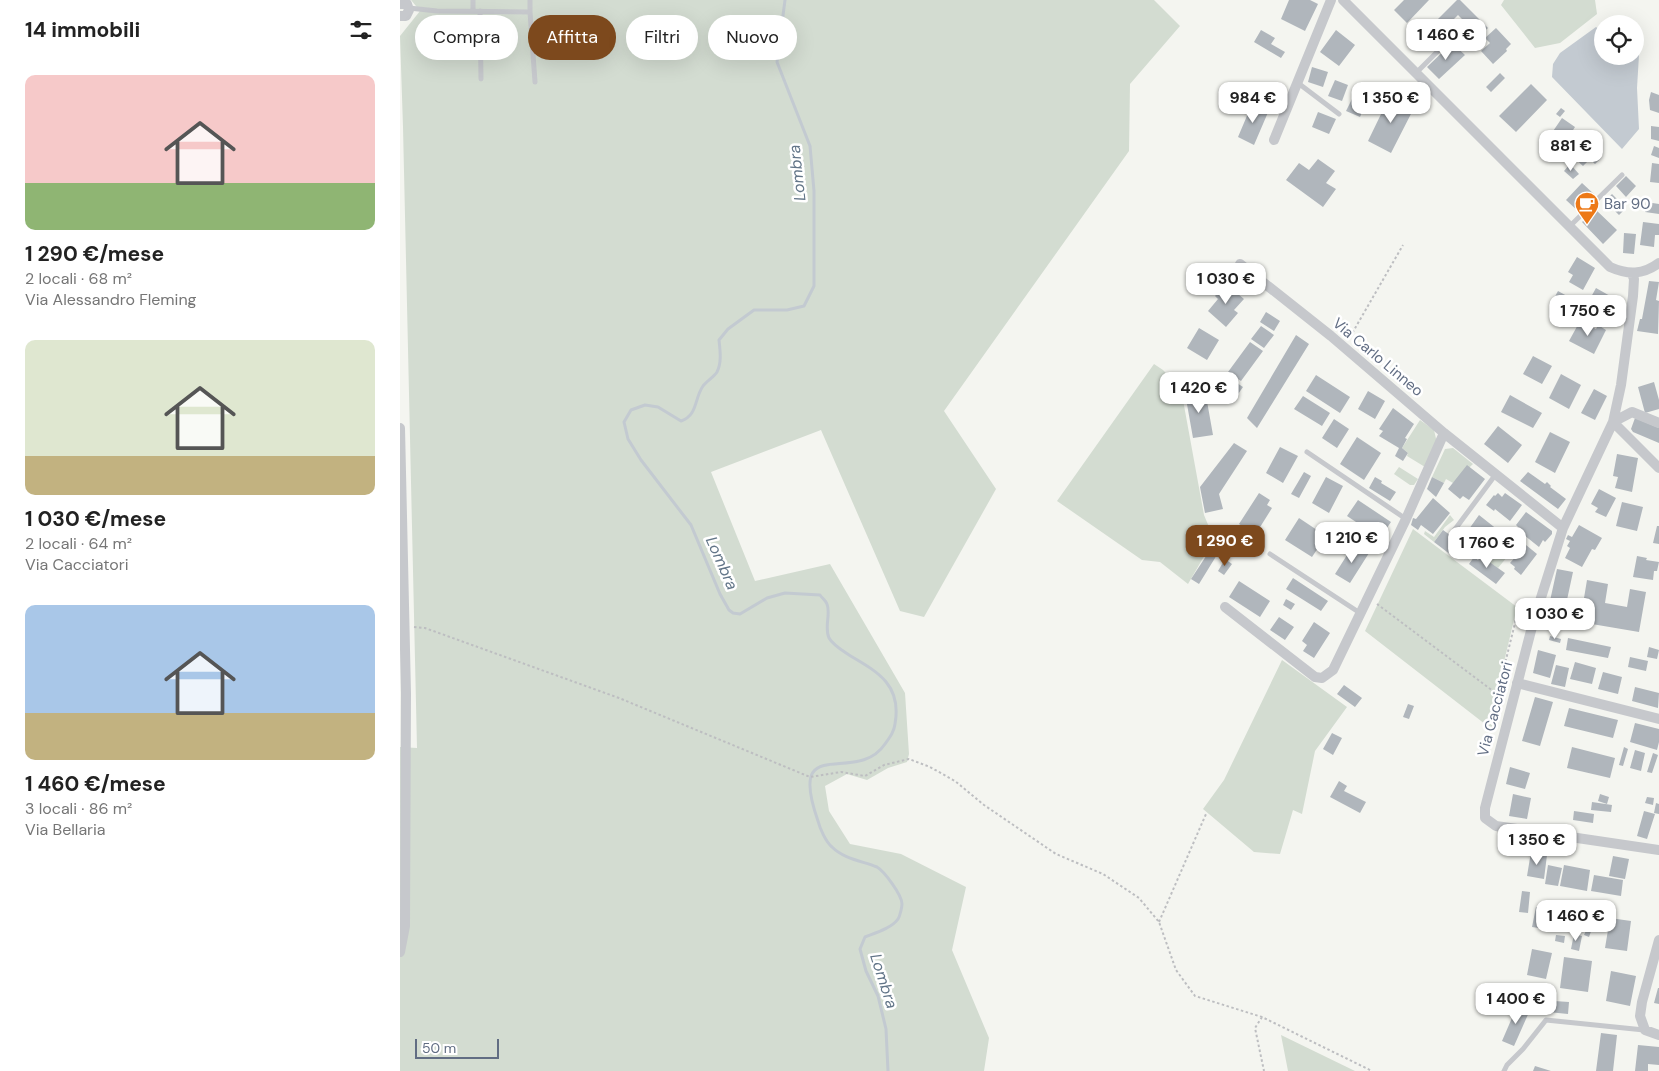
<!DOCTYPE html>
<html lang="it">
<head>
<meta charset="utf-8">
<style>
	:root { --surface:#fff; --page:#f6f6f6; --text:#222; --muted:#767676; --accent:#7d491d }
	body { margin:0; font-family:"DM Sans",sans-serif; background:var(--page); color:var(--text); height:100vh; display:flex; flex-direction:column; font-size:19px; white-space:nowrap }
	* { box-sizing:border-box; margin:0 }
	p { font-size:16px; color:var(--muted) }
	.icon { flex:none; width:28px; height:28px; fill:none; stroke:currentColor; stroke-width:2; stroke-linecap:round; stroke-linejoin:round }
	.map { position:relative; flex:1; overflow:hidden }
	.panel { display:flex; flex-direction:column; background:var(--surface); width:400px }
	.panel>* { flex:none }
	.top-card { position:absolute; left:15px; top:15px; width:475px; height:45px; display:flex; gap:10px }
	.fabs { position:absolute; left:1194px; top:15px; display:grid; gap:10px }
	.fabs a { display:grid; place-items:center; width:50px; height:50px; border-radius:50%; background:var(--surface); box-shadow:0 5px 20px #0002; font-size:25px }
	.scale { position:absolute; left:15px; bottom:12px; width:84px; box-sizing:border-box; padding-left:5px; border:2px solid #616d83; border-top:0; font-size:14px; line-height:18px; white-space:nowrap; color:#616d83; -webkit-text-stroke:4px #fff; paint-order:stroke }
	.price { position:absolute; translate:-50% -42px; padding:0 11px; border-radius:10px; background:#fff; color:#222; font-size:16px; line-height:32px; filter:drop-shadow(0 1px 2px #0008) }
	.price::after { content:''; position:absolute; left:50%; top:30px; width:15px; height:11px; margin-left:-8px; background:inherit; clip-path:polygon(0 0,100% 0,50% 100%) }
	.price.current { background:var(--accent); color:#fff }
	ul { padding:0; list-style:none }
	li { display:grid; align-content:center; gap:10px; height:265px; padding:0 25px }
	li span { display:grid; place-items:center; height:155px; border-radius:10px; color:#555 }
	li>.icon { margin-inline-start:auto }
	span .icon { width:90px; height:90px; fill:#fffc; stroke-width:1 }
	li b { font-size:21px }
	h2 { display:flex; justify-content:space-between; align-items:center; height:60px; padding:0 25px; font-size:21px }
	.tag { padding:0 18px; border-radius:22px; background:var(--surface); box-shadow:0 5px 20px #0002; font-size:18px; line-height:45px }
	.tag.current { background:var(--accent); color:#fff }
	main { display:flex; flex:1; min-height:0 }
	.map>svg:first-child { display:block }
	.green { fill:#d3dcd1 }
	.water { fill:#c3cad1 }
	.lines { fill:none; stroke-linecap:round; stroke-linejoin:round }
	.stream { stroke:#c3cad1; stroke-width:3 }
	.building { fill:#b0b6bc }
	.path { stroke:#bdbec1; stroke-width:2; stroke-dasharray:2.5 2.5; stroke-linecap:butt }
	.lane { stroke:#c6c8cc; stroke-width:5 }
	.street { stroke:#c6c8cc; stroke-width:10 }
	.labels { text-anchor:middle; dominant-baseline:central; stroke-width:5; stroke-linejoin:round; paint-order:stroke }
	.poi-label { font-size:15px; fill:#616d83; stroke:#fff; text-anchor:start }
	.street-label { font-size:15px; fill:#616d83; stroke:#fff }
	.water-label { font-size:16px; font-style:italic; fill:#627588; stroke:#fff }
</style>
</head>
<body>
<main>
<section class="panel">
<h2>14 immobili<svg class="icon" aria-label="filters" viewBox="0 0 24 24"><path d="M4 7h16M4 17h16"/><circle cx="9" cy="7" r="2"/><circle cx="15" cy="17" r="2"/></svg></h2>
<ul>
<li><span style="background:linear-gradient(#f6c9c9 70%,#8fb573 0)"><svg class="icon" aria-label="home" viewBox="0 0 24 24"><path d="M3 11l9-7 9 7M6 9v11h12V9"/></svg></span><div><b>1 290 €/mese</b><p>2 locali · 68 m²</p><p>Via Alessandro Fleming</p></div></li>
<li><span style="background:linear-gradient(#dfe7d0 75%,#c2b280 0)"><svg class="icon" aria-label="home" viewBox="0 0 24 24"><path d="M3 11l9-7 9 7M6 9v11h12V9"/></svg></span><div><b>1 030 €/mese</b><p>2 locali · 64 m²</p><p>Via Cacciatori</p></div></li>
<li><span style="background:linear-gradient(#a9c7e8 70%,#c2b280 0)"><svg class="icon" aria-label="home" viewBox="0 0 24 24"><path d="M3 11l9-7 9 7M6 9v11h12V9"/></svg></span><div><b>1 460 €/mese</b><p>3 locali · 86 m²</p><p>Via Bellaria</p></div></li>
</ul>
</section>
<div class="map">
<svg width="1259" height="1071" viewBox="0 0 1259 1071">
	<rect width="100%" height="100%" fill="#f4f5f0"/>
	<path class="green" d="M11,0H754L780,26L730,84L729,151L544,411L596,489L524,617L500,611L421,430L311,472L355,581L430,564L505,693L509,754L507,762L488,768L467,780L447,774L425,786L429,811L450,844L501,854L566,887L552,950L589,1038L584,1071H0V747L17,748L3,127L0,36L20,11Z
		M1104,0H1195L1197,14L1160,43L1135,48L1101,5Z
		M754,364L763,370L781,389L804,515L814,539L788,584L760,562L742,560L657,501Z
		M1020,420L1034,430L1037,443L1025,467L1007,456L1008,453L1002,448Z
		M1053,448L1073,464L1053,483L1046,479L1044,483L1032,477L1045,449Z
		M999,467L1018,479L1014,485H1010L994,474Z
		M1050,515L1054,520L1045,527L1034,542L1024,534L1025,531L1034,537Z
		M1013,529L1117,607L1095,700L1103,703L1094,731L965,631Z
		M1109,531L1121,540L1098,568L1086,560Z
		M882,660L947,707L915,751L902,814L893,810L880,854L854,852L803,809L824,780Z
		M881,1035L955,1071H888Z"/>
	<path class="water" d="M1196,27L1202,31V56H1235V53L1239,55L1237,88L1239,129L1222,149L1152,77L1153,64L1160,53Z"/>
	<g class="lines">
		<path class="stream" d="M385,0L377,62L410,146L414,191V286L404,306L387,310H354L328,329L319,340C320,350 322,362 317,372C314,377 307,381 303,386C294,399 298,415 281,421L258,407L245,405L231,410L224,422L228,439L241,460L291,525L320,594L329,610L333,613L340,614L367,598L385,593L420,595C422,598 426,601 427,604C431,614 424,627 429,638C433,645 443,651 449,655C478,672 502,685 495,724C494,732 490,737 485,744C456,787 386,730 418,821C420,829 426,842 432,847C444,859 462,861 477,867C484,871 502,895 502,904C502,907 500,916 498,919C492,928 475,933 465,937L460,949L466,971L478,996L486,1029L488,1071"/>
	</g>
	<path class="building" d="M889,0H910L918,4L905,31L881,19Z
		M1004,0H1029L1007,23L994,10Z
		M1057,0H1060L1088,28L1065,50L1057,42L1071,28L1058,15L1036,37L1028,29Z
		M1096,28L1111,44L1106,49L1107,51L1093,64L1081,51L1090,43L1085,38Z
		M861,30L875,38L871,44L885,52L881,58L854,42Z
		M936,30L955,45L939,66L920,52Z
		M1052,43L1065,55L1039,79L1027,67Z
		M912,67L928,72L923,87L908,82Z
		M1100,73L1105,78L1091,92L1086,87Z
		M935,80L948,85L942,101L928,96Z
		M1131,84L1147,100L1116,132L1099,116Z
		M1251,92L1259,95V113L1250,110L1249,100Z
		M955,93L968,99L960,117L946,111Z
		M992,96L1014,108L991,153L968,141L983,110L979,109L985,97L989,100Z
		M852,104L869,110L854,145L838,137Z
		M1161,108L1165,111L1160,117L1156,114Z
		M918,112L936,119L929,134L912,127Z
		M1162,118L1175,127L1163,146L1149,137Z
		M1251,126L1259,127V141L1251,139Z
		M1187,144L1201,158L1195,164L1190,159L1183,166L1173,157Z
		M1254,146L1259,148V158L1251,155Z
		M918,159L935,171L926,183L936,189L923,207L886,180L899,163L909,170Z
		M1252,163L1259,164V183L1250,182Z
		M1170,164L1179,174L1173,179L1164,171Z
		M1226,176L1236,186L1226,197L1216,186Z
		M1182,183L1195,195L1179,212L1166,200Z
		M1212,194L1226,208L1219,215L1205,201Z
		M1246,202L1259,204V214L1245,212Z
		M1195,209L1217,230L1203,244L1182,222Z
		M1243,222L1259,224V235H1255L1254,247L1240,245Z
		M1224,233L1236,234L1234,254L1223,253Z
		M1177,257L1195,268L1183,290L1169,282L1173,275L1168,272Z
		M1249,281L1259,282L1256,300L1259,301L1258,334L1237,331L1240,319H1242Z
		M826,284L844,299L834,310L838,313L826,327L808,311L818,299L815,296Z
		M1196,288L1219,301L1215,308L1218,310L1210,322L1199,314L1205,305L1191,297Z
		M1158,291L1192,310L1186,319L1153,300Z
		M866,312L880,321L874,331L860,322Z
		M1180,321L1196,329L1198,325L1206,330L1194,354L1169,341Z
		M861,326L874,335L864,348L851,339Z
		M799,328L819,340L807,360L787,348Z
		M896,335L909,344L857,428L847,418Z
		M850,342L863,351L841,381L828,372Z
		M1133,356L1152,366L1142,384L1123,374Z
		M1161,374L1181,385L1169,409L1149,398Z
		M916,375L950,397L940,413L906,391Z
		M828,377L843,387L836,397L821,387Z
		M1254,382L1259,400V409L1245,413L1238,387Z
		M1194,389L1207,396L1195,420L1181,413Z
		M805,390L813,435L793,438L785,393Z
		M968,391L985,401L975,419L958,409Z
		M1110,395L1142,413L1133,428L1101,412Z
		M903,396L930,413L922,426L894,409Z
		M993,408L1014,424L1005,438L1007,439L1002,448L1008,453L1003,461L995,456L999,448L979,436L983,431L979,429Z
		M1235,418L1259,428V443L1233,432L1231,429Z
		M934,419L949,429L937,448L922,438Z
		M1098,426L1122,445L1108,463L1084,444Z
		M1150,432L1170,442L1155,473L1135,462Z
		M957,437L981,453L964,480L940,464Z
		M834,443L847,451L819,494L823,509L805,513L800,487Z
		M880,447L898,456L883,483L866,473Z
		M1217,454L1238,458L1232,492L1215,488L1218,477L1213,476Z
		M1067,465L1085,479L1069,500L1063,496L1060,499L1048,489Z
		M904,472L911,476L899,498L891,494Z
		M1128,472L1145,484L1147,482L1151,486L1150,487L1166,499L1158,509L1120,481Z
		M926,477L943,486L929,513L912,503Z
		M975,477L982,481L981,483L996,492L990,501L969,488Z
		M1032,477L1044,483L1036,497L1027,489Z
		M1199,489L1216,498L1206,517L1195,512L1198,508L1191,504Z
		M859,493L870,500L867,505L872,508L857,532L851,528L850,531L839,524Z
		M1098,493L1102,497L1105,493L1122,505L1110,521L1095,509L1094,511L1086,505L1094,495L1095,496Z
		M1033,498L1050,513L1033,534L1021,525L1018,530L1011,525L1013,518L1016,519Z
		M958,500L991,522L980,538L947,516Z
		M1222,502L1243,507L1237,531L1216,526Z
		M1126,512L1152,531V534L1145,542L1143,540L1139,547L1119,531L1120,529L1116,525Z
		M1079,515L1103,534L1088,554L1064,536Z
		M899,518L926,536L912,557L885,540Z
		M1179,525L1202,538L1195,550L1192,549L1182,567L1165,558L1170,548L1167,546L1170,541L1166,539L1168,535L1172,537Z
		M1257,526H1259V544L1253,543Z
		M1043,530L1050,535L1051,533L1062,541L1051,555L1034,542Z
		M816,541L823,545L799,584L791,579Z
		M954,544L969,553L950,583L935,574Z
		M1126,545L1137,554L1121,575L1114,569L1115,567L1110,563Z
		M1081,556L1105,573L1096,584L1069,564L1074,557L1078,560Z
		M1237,556L1247,558L1246,560L1259,562L1257,571H1254L1253,580L1233,577Z
		M825,559L832,564L824,575L818,571Z
		M1157,569L1173,572L1162,623L1146,619Z
		M893,578L928,601L921,611L886,589Z
		M1187,580L1208,584L1205,603L1227,607L1230,589L1246,592L1239,632L1180,622Z
		M839,581L870,601L860,617L829,597Z
		M886,599L895,604L891,610L883,605Z
		M879,617L894,627L885,640L870,630Z
		M914,622L930,633L914,658L903,651L907,645L902,641Z
		M1150,636L1161,639L1160,643L1149,640Z
		M1168,638L1211,647L1208,658L1166,650Z
		M1249,647L1259,650L1257,659L1247,657Z
		M1138,650L1156,655L1150,678L1133,673Z
		M1230,657L1248,661L1246,671L1228,667Z
		M1175,662L1196,668L1192,684L1170,679Z
		M1156,665L1169,668L1165,687L1151,684Z
		M1203,672L1222,677L1218,694L1198,689Z
		M944,685L962,698L955,707L937,694Z
		M1235,687L1259,693L1258,708L1232,701Z
		M1135,697L1153,702L1140,746L1122,741Z
		M1008,704L1014,706L1009,719L1003,717Z
		M1169,708L1218,720L1213,738L1164,726Z
		M1235,723L1259,729V742L1257,750L1230,742Z
		M932,733L942,738L933,755L923,749Z
		M1172,747L1215,758L1210,778L1167,768Z
		M1224,747L1228,749L1223,766L1219,765Z
		M1235,750L1245,753L1241,771L1230,768Z
		M1253,753L1258,755L1252,773L1247,772Z
		M1110,767L1130,773L1125,789L1106,784Z
		M939,781L947,786L944,791L966,802L960,813L930,797Z
		M1113,794L1131,798L1127,819L1109,816Z
		M1200,794L1209,797L1207,804L1198,801Z
		M1247,797L1254,798L1253,805L1245,803Z
		M1192,802L1212,805L1211,812L1191,810Z
		M1256,803L1259,804V814L1254,813Z
		M1174,811L1194,814L1193,823L1173,820Z
		M1244,811L1255,814L1247,839L1237,836Z
		M1131,852L1147,855L1144,879L1127,876Z
		M1213,856L1229,859L1225,879L1209,876Z
		M1148,865L1162,868L1158,886L1145,884Z
		M1164,865L1190,870L1187,891L1160,886Z
		M1194,875L1223,880L1221,896L1191,891Z
		M1122,891L1130,892L1128,913L1119,912Z
		M1136,907L1163,912L1159,931L1132,927Z
		M1210,918L1231,921L1227,951L1205,948Z
		M1189,924L1193,926L1189,937L1184,935Z
		M1174,934L1182,936L1179,951L1171,949Z
		M1156,935L1165,936L1164,943L1155,941Z
		M1132,949L1152,953L1146,979L1127,975Z
		M1164,957L1192,961L1188,992L1160,988Z
		M1211,971L1236,976L1230,1006L1206,1001Z
		M1258,988H1259V1004L1254,1003Z
		M1139,1000L1169,1002L1168,1014L1138,1011Z
		M1118,1004L1130,1010L1114,1046L1102,1041Z
		M1201,1033L1217,1035L1213,1071H1196Z
		M1238,1045L1259,1047V1065L1248,1064V1071H1235Z
		M1135,1066L1151,1071H1133Z"/>
	<g class="lines">
		<path class="path" d="M950,337L1003,245
			M977,604L1097,694
			M14,627L25,628L219,698L410,777L441,772L465,776L484,765L509,759L530,767L555,781L584,805L656,854L703,874L739,898L759,922L776,970L795,996L862,1017L972,1071
			M1101,702L1096,700L1117,615H1124
			M759,922L806,814
			M862,1017L855,1028L864,1071"/>
		<path class="lane" d="M9,8L37,11L130,12V0
			M73,11V0
			M80,11L81,79
			M130,12L135,82
			M1016,73L1050,39
			M898,83L939,114
			M1169,227L1222,175
			M907,452L1006,519
			M1053,532L1096,474
			M870,554L960,613
			M1104,1071L1107,1065L1123,1049L1146,1020L1244,1030"/>
		<path class="street" d="M943,0L1210,267C1228,275 1243,275 1259,263
			M0,4H7L9,10L6,16H0
			M874,140L931,0
			M840,264L931,336L1044,433L1163,528
			M1232,274L1234,279L1233,296L1221,385L1213,422L1163,528L1133,623L1085,808V818L1096,826L1259,850
			M1213,422L1259,468
			M1213,422L1232,412L1259,423
			M0,428L6,693L5,926L0,952
			M825,607L915,677L922,678L933,670L1006,519L1044,433
			M1117,683L1259,719
			M1259,940L1242,1002L1240,1016L1245,1030L1259,1035"/>
	</g>
	<defs>
		<symbol id="cafe-pin" viewBox="-11 -11 22 30"><path d="M0 17L-7.5 6A9.5 9.5 0 1 1 7.5 6Z" fill="#ed7917" stroke="#fff"/><path d="M-5.5-4.5H6V0H3Q3 3.5 0 3.5H-2.5Q-5.5 3.5-5.5 0ZM3-3.2v2h1.7v-2ZM-6 4.5H4V6H-6Z" fill="#fff"/></symbol>
	</defs>
	<g fill-rule="evenodd">
		<use href="#cafe-pin" x="1173" y="190" width="28" height="38"/>
	</g>
	<g class="labels">
		<g class="poi-label">
			<text x="1204" y="204">Bar 90</text>
		</g>
		<g class="street-label">
			<text transform="translate(978 357) rotate(40)">Via Carlo Linneo</text>
			<text transform="translate(1095 709) rotate(-75)">Via Cacciatori</text>
		</g>
		<g class="water-label">
			<text transform="translate(397 173) rotate(-96)">Lombra</text>
			<text transform="translate(322 563) rotate(66)">Lombra</text>
			<text transform="translate(484 981) rotate(72)">Lombra</text>
		</g>
	</g>
</svg>
<div class="fabs">
<a><svg class="icon" aria-label="locate" viewBox="0 0 24 24"><circle cx="12" cy="12" r="6"/><path d="M12 2v4M12 18v4M2 12h4M18 12h4"/></svg></a>
</div>
<div class="scale">50 m</div>
<b class="price" style="left:1046px;top:61px">1 460 €</b>
<b class="price" style="left:853px;top:124px">984 €</b>
<b class="price" style="left:991px;top:124px">1 350 €</b>
<b class="price" style="left:1171px;top:172px">881 €</b>
<b class="price" style="left:826px;top:305px">1 030 €</b>
<b class="price" style="left:1188px;top:337px">1 750 €</b>
<b class="price" style="left:799px;top:414px">1 420 €</b>
<b class="price" style="left:952px;top:564px">1 210 €</b>
<b class="price current" style="left:825px;top:567px">1 290 €</b>
<b class="price" style="left:1087px;top:569px">1 760 €</b>
<b class="price" style="left:1155px;top:640px">1 030 €</b>
<b class="price" style="left:1137px;top:866px">1 350 €</b>
<b class="price" style="left:1176px;top:942px">1 460 €</b>
<b class="price" style="left:1116px;top:1025px">1 400 €</b>
<div class="top-card">
<a class="tag">Compra</a>
<a class="tag current">Affitta</a>
<a class="tag">Filtri</a>
<a class="tag">Nuovo</a>
</div>
</div>
</main>
</body>
</html>
